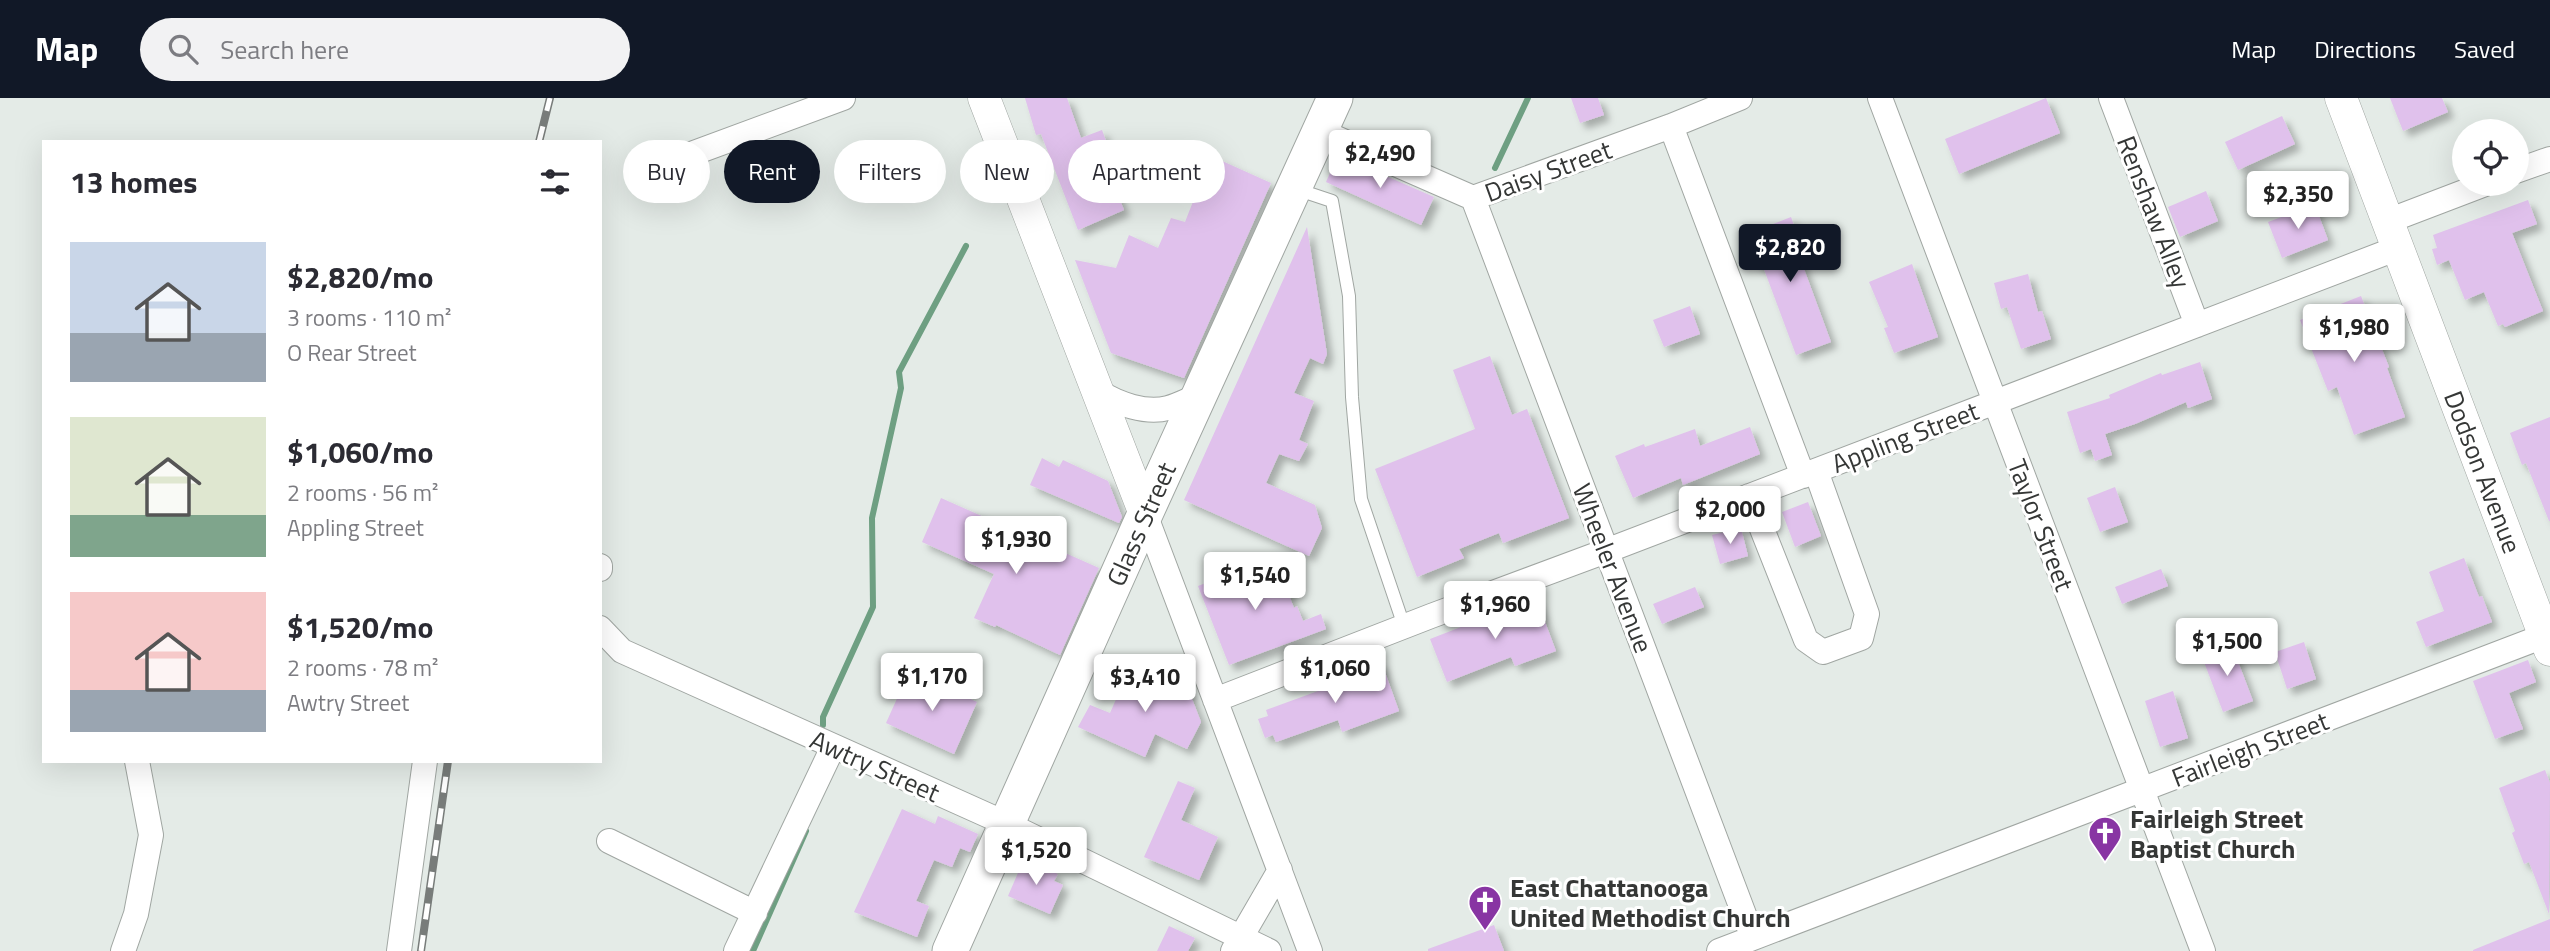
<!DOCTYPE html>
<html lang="en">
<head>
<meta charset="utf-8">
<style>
	:root { --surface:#fff; --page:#f2f2f3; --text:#2b2b33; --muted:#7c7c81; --accent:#111827 }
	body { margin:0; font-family:"Titillium Web",sans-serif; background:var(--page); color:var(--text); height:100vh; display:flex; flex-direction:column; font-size:26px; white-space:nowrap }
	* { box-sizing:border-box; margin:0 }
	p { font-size:23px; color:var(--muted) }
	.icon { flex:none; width:38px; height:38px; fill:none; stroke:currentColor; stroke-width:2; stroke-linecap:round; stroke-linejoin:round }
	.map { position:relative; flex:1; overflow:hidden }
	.details { position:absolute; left:42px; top:42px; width:560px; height:623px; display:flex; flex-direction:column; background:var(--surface); border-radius:0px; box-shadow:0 7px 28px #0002 }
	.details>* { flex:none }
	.hud { position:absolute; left:623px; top:42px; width:665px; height:63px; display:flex; gap:14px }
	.buttons { position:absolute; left:2452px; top:21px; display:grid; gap:14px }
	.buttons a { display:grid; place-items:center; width:77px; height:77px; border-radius:50%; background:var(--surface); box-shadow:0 7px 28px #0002; font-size:35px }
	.price { position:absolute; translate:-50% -60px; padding:0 16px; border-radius:7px; background:#fff; color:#222; font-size:23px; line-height:46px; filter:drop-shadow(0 2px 4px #0008) }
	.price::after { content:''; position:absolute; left:50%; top:42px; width:21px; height:16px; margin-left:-10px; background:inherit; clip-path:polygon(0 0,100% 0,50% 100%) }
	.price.on { background:var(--accent); color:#fff }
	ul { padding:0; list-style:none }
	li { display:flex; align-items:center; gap:21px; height:175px; padding:0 28px }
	li span { display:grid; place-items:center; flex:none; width:196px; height:140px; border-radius:0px; color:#555 }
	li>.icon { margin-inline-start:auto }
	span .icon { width:84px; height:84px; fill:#fffc; stroke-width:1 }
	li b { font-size:30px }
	h2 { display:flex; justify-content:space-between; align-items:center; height:84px; padding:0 28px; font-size:30px }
	.tag { padding:0 24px; border-radius:32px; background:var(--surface); box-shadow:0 7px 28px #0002; font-size:24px; line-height:63px }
	.tag.on { background:var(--accent); color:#fff }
	header { display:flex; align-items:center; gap:42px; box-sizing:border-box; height:98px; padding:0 35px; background:var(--accent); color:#fff }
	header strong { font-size:33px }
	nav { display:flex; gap:38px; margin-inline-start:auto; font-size:24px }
	.search { width:490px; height:63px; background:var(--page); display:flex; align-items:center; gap:18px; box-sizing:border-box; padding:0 24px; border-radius:38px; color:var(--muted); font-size:26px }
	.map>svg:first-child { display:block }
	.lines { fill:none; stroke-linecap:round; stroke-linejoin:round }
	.stream { stroke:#6e9f82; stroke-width:6 }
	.building { fill:#e0c1ec; filter:url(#shadow) }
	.service-casing { stroke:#a0a6a2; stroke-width:14 }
	.minor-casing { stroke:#a0a6a2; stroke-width:26 }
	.tertiary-casing { stroke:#a0a6a2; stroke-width:33 }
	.secondary-casing { stroke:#a0a6a2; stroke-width:37 }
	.service { stroke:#fff; stroke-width:12 }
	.minor { stroke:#fff; stroke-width:24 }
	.tertiary { stroke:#fff; stroke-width:32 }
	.secondary { stroke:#fff; stroke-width:35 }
	.rail-casing { stroke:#787c7a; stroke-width:8 }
	.rail { stroke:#fff; stroke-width:5; stroke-dasharray:16; stroke-linecap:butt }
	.labels { text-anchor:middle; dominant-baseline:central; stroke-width:6; stroke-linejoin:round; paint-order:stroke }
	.street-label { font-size:26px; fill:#353736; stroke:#fff }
	.poi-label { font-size:26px; font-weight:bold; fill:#353736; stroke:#fff; text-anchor:start }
</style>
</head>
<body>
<header>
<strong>Map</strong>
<div class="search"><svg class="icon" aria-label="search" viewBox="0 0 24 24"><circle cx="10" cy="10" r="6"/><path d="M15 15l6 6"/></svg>Search here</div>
<nav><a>Map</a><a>Directions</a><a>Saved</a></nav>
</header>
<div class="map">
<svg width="2550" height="853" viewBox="0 0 2550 853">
	<defs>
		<filter id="shadow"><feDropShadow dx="6" dy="6" stdDeviation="3.5" flood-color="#0004"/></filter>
	</defs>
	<rect width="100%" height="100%" fill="#e4ebe7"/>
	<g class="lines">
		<path class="stream" d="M1495,70L1528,0
			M823,627V619L873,509L872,420L901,290L899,274L966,148
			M753,853L806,733"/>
	</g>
	<path class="building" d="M1025,0H1067L1081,40L1102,32L1109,51L1101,55L1124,112L1078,132L1041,36L1036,37Z
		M1571,0H1598L1604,17L1580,25Z
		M2046,0L2060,35L1959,76L1945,41Z
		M2390,0H2442L2448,14L2403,33Z
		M2282,18L2295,46L2238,72L2225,44Z
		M1338,57L1434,99L1421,127L1326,84Z
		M1211,58L1271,85L1184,280L1111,255L1075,162L1116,170L1129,137L1158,150L1171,120L1185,124Z
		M2206,93L2218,123L2180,139L2168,109Z
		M2528,102L2537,126L2512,135L2543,213L2505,229L2503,226L2498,228L2484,194L2465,202L2449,162L2437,167L2432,151L2437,150L2433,137Z
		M2315,107L2328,142L2282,160L2268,124Z
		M1791,119L1802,150L1797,152L1831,244L1796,257L1762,166L1757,168L1745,137Z
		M1307,129L1327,256L1323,266L1310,260L1294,295L1314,303L1299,342L1308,346L1299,363L1279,356L1266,385L1315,407L1322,430L1309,458L1184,402Z
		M1912,166L1938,239L1894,255L1884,230L1888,229L1869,184Z
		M2028,176L2038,214L2042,213L2051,241L2021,251L2007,209L2001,211L1994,185Z
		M2361,198L2389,269L2387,270L2405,319L2354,337L2337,289L2328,293L2300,222Z
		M1690,208L1700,236L1664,249L1653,222Z
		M1490,258L1512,317L1527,311L1569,420L1503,445L1499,435L1459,451L1464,460L1417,479L1375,371L1475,331L1453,272Z
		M2200,264L2212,301L2188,310L2186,304L2135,326L2105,336L2112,357L2095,363L2091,351L2080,355L2067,314L2110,300L2109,297L2161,275L2162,277Z
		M2550,319V423H2549L2526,365L2522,367L2510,335Z
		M1750,329L1760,356L1683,387L1681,380L1633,400L1615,358L1644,346L1645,349L1695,331L1700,348Z
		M1042,360L1059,369L1063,362L1108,383L1122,419L1119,425L1030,387Z
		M2115,389L2128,424L2100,434L2087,400Z
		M941,400L1099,470L1060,557L996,527L995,529L974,520L994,476L922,444Z
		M1808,404L1821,438L1795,449L1782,414Z
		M1741,430L1748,458L1720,466L1712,437Z
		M1274,459L1294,510L1297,508L1303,523L1321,516L1326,531L1229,567L1198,488Z
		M2464,460L2479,499L2482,498L2492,524L2426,549L2416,524L2444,513L2429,474Z
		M2161,471L2168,488L2122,506L2115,489Z
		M1695,489L1704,509L1662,526L1653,506Z
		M1536,500L1556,553L1515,568L1511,559L1447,584L1430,541Z
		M2304,544L2316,581L2287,591L2275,554Z
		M2231,545L2253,603L2223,614L2201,556Z
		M2528,562L2536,584L2509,595L2523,631L2495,641L2473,583Z
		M1381,563L1399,613L1342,634L1338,622L1276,644L1273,637L1265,640L1258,621L1268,618L1266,612L1329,589L1327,583Z
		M1140,570L1189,593L1201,624L1187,651L1155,636L1145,659L1078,629L1090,607L1110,615L1129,572Z
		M909,574L977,604L954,656L886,625Z
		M2173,593L2188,640L2160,649L2145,603Z
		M2545,672L2550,685L2549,816L2529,764L2524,766L2512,735L2515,733L2499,690Z
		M1178,683L1195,690L1181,722L1218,739L1199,782L1144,759Z
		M902,711L935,726L938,718L978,736L970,754L960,750L952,769L934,762L916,803L929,808L917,839L854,814Z
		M1024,761L1058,776L1054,783L1063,787L1050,816L1008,798Z
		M2550,821V853H2473V852Z
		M1494,827L1504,853H1428V851Z
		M1169,828L1195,840L1188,853H1157Z"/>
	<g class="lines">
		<defs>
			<path id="service" d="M1296,91L1332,103L1349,198L1352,299L1361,401L1404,528"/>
			<path id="minor" d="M1880,0L2203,853
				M2111,0L2197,227
				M1671,28L1803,378
				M1320,33L1473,100L1671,28L1740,0
				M675,62L843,0
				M2516,73L2550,61
				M1473,100L1753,840
				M2388,123L2485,86
				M1099,294C1118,306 1146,316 1168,310C1179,307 1190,301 1200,297
				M1749,398L1806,542L1823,554L1861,540L1867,516L1816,373
				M1145,416L1310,853
				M600,468V471
				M600,530L622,553L1007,726L1269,853
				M1215,602L1431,518L1606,453L2398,150
				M609,743L755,815
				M123,853L136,816L151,737L137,663
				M399,853L425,663
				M736,853L833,649
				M1233,853L1280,772
				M1719,853L2544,538"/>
			<path id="tertiary" d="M984,0L1145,416
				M2341,0L2550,552"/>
			<path id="secondary" d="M950,853L1145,416L1335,0"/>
		</defs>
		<use href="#service" class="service-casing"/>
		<use href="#minor" class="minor-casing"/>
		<use href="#tertiary" class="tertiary-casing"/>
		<use href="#secondary" class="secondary-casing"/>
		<use href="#service" class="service"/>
		<use href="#minor" class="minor"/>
		<use href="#tertiary" class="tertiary"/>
		<use href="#secondary" class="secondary"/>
		<defs>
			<path id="rail" d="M539,44L550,0
				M421,853L448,663"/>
		</defs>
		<use href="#rail" class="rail-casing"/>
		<use href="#rail" class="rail"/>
	</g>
	<defs>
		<symbol id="church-pin" viewBox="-11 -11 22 30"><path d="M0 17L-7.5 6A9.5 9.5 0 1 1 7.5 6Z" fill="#8835a3" stroke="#fff"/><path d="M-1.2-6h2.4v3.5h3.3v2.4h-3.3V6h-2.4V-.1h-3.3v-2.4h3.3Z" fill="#fff"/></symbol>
	</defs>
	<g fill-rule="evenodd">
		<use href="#church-pin" x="2086" y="716" width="38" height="52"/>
		<use href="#church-pin" x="1466" y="785" width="38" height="52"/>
	</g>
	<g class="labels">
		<g class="street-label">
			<text transform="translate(1548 73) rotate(-20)">Daisy Street</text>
			<text transform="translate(2154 114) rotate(69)">Renshaw Alley</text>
			<text transform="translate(1905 339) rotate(-21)">Appling Street</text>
			<text transform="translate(2483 374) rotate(69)">Dodson Avenue</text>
			<text transform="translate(1141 426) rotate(-66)">Glass Street</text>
			<text transform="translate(2041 427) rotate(69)">Taylor Street</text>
			<text transform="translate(1613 470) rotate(69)">Wheeler Avenue</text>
			<text transform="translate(2250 651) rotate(-21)">Fairleigh Street</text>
			<text transform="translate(875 668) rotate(24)">Awtry Street</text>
		</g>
		<g class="poi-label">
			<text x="2130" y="720">Fairleigh Street<tspan x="2130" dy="30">Baptist Church</tspan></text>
			<text x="1510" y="789">East Chattanooga<tspan x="1510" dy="30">United Methodist Church</tspan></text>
		</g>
	</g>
</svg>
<div class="buttons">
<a><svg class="icon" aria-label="locate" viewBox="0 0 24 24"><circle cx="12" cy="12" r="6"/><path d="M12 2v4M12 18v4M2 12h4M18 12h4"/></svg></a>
</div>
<b class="price" style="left:1380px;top:92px">$2,490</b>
<b class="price" style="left:2298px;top:133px">$2,350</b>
<b class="price on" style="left:1790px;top:186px">$2,820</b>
<b class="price" style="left:2354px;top:266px">$1,980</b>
<b class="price" style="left:1730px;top:448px">$2,000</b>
<b class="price" style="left:1016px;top:478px">$1,930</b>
<b class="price" style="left:1255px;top:514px">$1,540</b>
<b class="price" style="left:1495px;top:543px">$1,960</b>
<b class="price" style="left:2227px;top:580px">$1,500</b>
<b class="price" style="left:1335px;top:607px">$1,060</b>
<b class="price" style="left:932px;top:615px">$1,170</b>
<b class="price" style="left:1145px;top:616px">$3,410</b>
<b class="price" style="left:1036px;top:789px">$1,520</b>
<div class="hud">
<a class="tag">Buy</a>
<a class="tag on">Rent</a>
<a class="tag">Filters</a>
<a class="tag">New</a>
<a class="tag">Apartment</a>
</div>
<section class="details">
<h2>13 homes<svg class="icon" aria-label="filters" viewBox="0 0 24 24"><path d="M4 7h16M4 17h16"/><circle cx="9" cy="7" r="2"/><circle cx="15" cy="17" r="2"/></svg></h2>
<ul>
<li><span style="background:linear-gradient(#c9d6e8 65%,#9aa5b1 0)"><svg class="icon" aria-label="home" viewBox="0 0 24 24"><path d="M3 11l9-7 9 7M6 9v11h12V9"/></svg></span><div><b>$2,820/mo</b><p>3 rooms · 110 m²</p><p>O Rear Street</p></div></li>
<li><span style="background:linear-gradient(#dfe7d0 70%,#7fa58c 0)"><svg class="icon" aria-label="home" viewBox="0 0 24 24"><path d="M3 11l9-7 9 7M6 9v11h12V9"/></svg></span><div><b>$1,060/mo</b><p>2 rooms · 56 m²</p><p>Appling Street</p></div></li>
<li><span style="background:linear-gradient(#f6c9c9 70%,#9aa5b1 0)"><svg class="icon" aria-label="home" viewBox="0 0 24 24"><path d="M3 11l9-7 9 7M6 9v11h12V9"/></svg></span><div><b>$1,520/mo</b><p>2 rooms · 78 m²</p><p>Awtry Street</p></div></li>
</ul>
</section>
</div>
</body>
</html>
